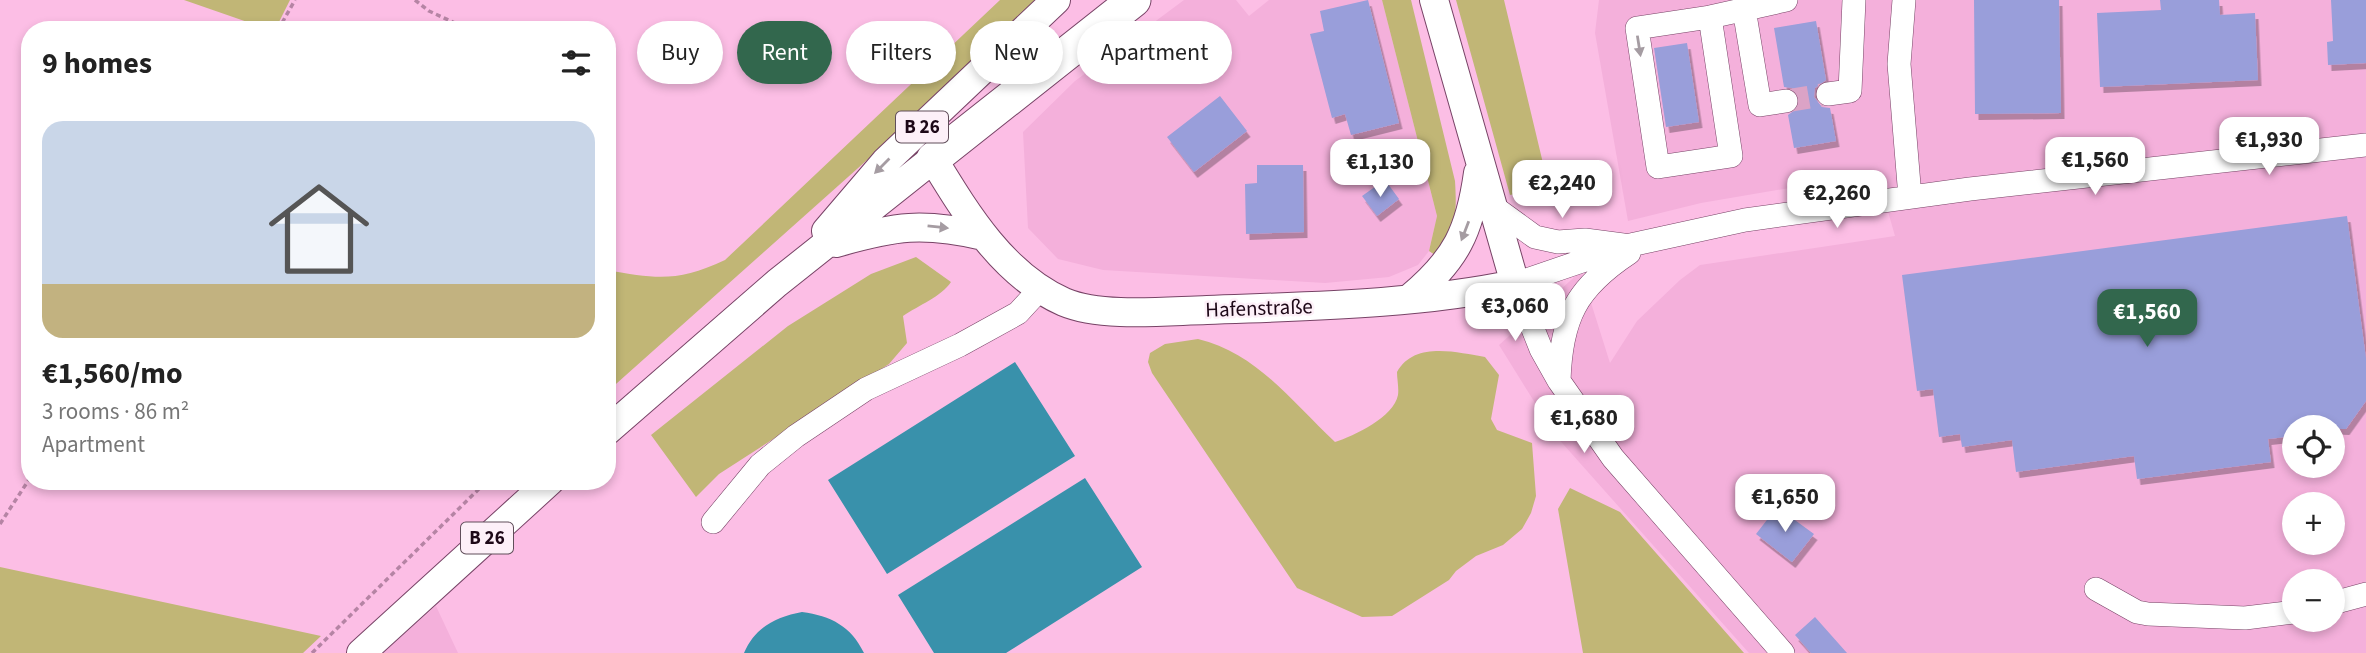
<!DOCTYPE html>
<html lang="en">
<head>
<meta charset="utf-8">
<style>
	:root { --surface:#fff; --page:#f2f2f2; --text:#222; --muted:#767676; --accent:#32674d }
	body { margin:0; font-family:"Source Sans 3",sans-serif; background:var(--page); color:var(--text); height:100vh; display:flex; flex-direction:column; font-size:26px; white-space:nowrap }
	* { box-sizing:border-box; margin:0 }
	p { font-size:23px; color:var(--muted) }
	.icon { flex:none; width:38px; height:38px; fill:none; stroke:currentColor; stroke-width:2; stroke-linecap:round; stroke-linejoin:round }
	.map { position:relative; flex:1; overflow:hidden }
	.details { position:absolute; left:21px; top:21px; width:595px; height:469px; display:flex; flex-direction:column; background:var(--surface); border-radius:28px; box-shadow:0 4px 10px #0003 }
	.details>* { flex:none }
	.guide { position:absolute; left:637px; top:21px; width:665px; height:63px; display:flex; gap:14px }
	.tools { position:absolute; left:2282px; top:415px; display:grid; gap:14px }
	.tools a { display:grid; place-items:center; width:63px; height:63px; border-radius:50%; background:var(--surface); box-shadow:0 4px 10px #0003; font-size:35px }
	.price { position:absolute; translate:-50% -60px; padding:0 16px; border-radius:14px; background:#fff; color:#222; font-size:23px; line-height:46px; filter:drop-shadow(0 2px 4px #0008) }
	.price::after { content:''; position:absolute; left:50%; top:42px; width:21px; height:16px; margin-left:-10px; background:inherit; clip-path:polygon(0 0,100% 0,50% 100%) }
	.price.selected { background:var(--accent); color:#fff }
	ul { padding:0; list-style:none }
	li { display:grid; align-content:center; gap:14px; height:371px; padding:0 21px }
	li span { display:grid; place-items:center; height:217px; border-radius:21px; color:#555 }
	li>.icon { margin-inline-start:auto }
	span .icon { width:126px; height:126px; fill:#fffc; stroke-width:1 }
	li b { font-size:30px }
	h2 { display:flex; justify-content:space-between; align-items:center; height:84px; padding:0 21px; font-size:30px }
	.chip { padding:0 24px; border-radius:32px; background:var(--surface); box-shadow:0 4px 10px #0003; font-size:24px; line-height:63px }
	.chip.selected { background:var(--accent); color:#fff }
	.map>svg:first-child { display:block }
	.built { fill:#f4b0db; fill-rule:evenodd }
	.green { fill:#c1b676 }
	.water { fill:#3991ab }
	.building { fill:#999eda; filter:url(#shadow) }
	.lines { fill:none; stroke-linecap:round; stroke-linejoin:round }
	.minor-tunnel { stroke:#dba3c6; stroke-width:23; stroke-dasharray:23 11; stroke-linecap:butt }
	.minor-casing { stroke:#774366; stroke-width:24 }
	.major-casing { stroke:#774366; stroke-width:30 }
	.highway-casing { stroke:#774366; stroke-width:35 }
	.path { stroke:#b584a4; stroke-width:3.5; stroke-dasharray:5 3.5; stroke-linecap:butt }
	.minor { stroke:#fff; stroke-width:23 }
	.major { stroke:#fff; stroke-width:28 }
	.highway { stroke:#fff; stroke-width:33 }
	.oneway { fill:#a59ca2 }
	.labels { text-anchor:middle; dominant-baseline:central; stroke-width:5; stroke-linejoin:round; paint-order:stroke }
	.shield { fill:#fdf0f8; stroke:#604e5a; stroke-width:2 }
	.shield-label { font-size:19px; font-weight:bold; fill:#1d0817 }
	.street-label { font-size:21px; fill:#1d0817; stroke:#fdf0f8 }
</style>
</head>
<body>
<div class="map">
<svg width="2366" height="653" viewBox="0 0 2366 653">
	<defs>
		<filter id="shadow"><feDropShadow dx="3.5" dy="6" stdDeviation="0" flood-color="#0004"/></filter>
	</defs>
	<rect width="100%" height="100%" fill="#fcbee5"/>
	<path class="built" d="M1184,0H1236L1249,16L1269,0H1382L1437,216L1429,251L1418,265L1389,277L1325,283L1103,270L1058,259L1028,228L1023,132L1075,81Z
		M1599,0H2366V653H1749L1555,435L1499,345L1581,271L1610,363L1637,321L1680,280L1700,265L1895,236L1877,173L1701,203L1628,221L1595,33ZM2294,427H2333V466H2294ZM2294,504H2333V542H2294ZM2294,581H2333V620H2294Z
		M436,606L458,653H383Z"/>
	<path class="green" d="M184,0H290L275,30H270Z
		M1000,0H1036L922,111L607,392V270C657,279 678,282 725,260Z
		M1382,0H1411L1455,181C1457,214 1456,229 1438,257L1429,251L1437,216Z
		M1456,0H1504L1547,180L1528,191L1510,195Z
		M916,257L951,282C941,297 919,305 903,316L907,343L889,364L719,474L696,497L651,435L788,326L871,274Z
		M1198,339C1257,353 1292,402 1335,442C1354,436 1394,417 1398,395C1399,388 1397,379 1397,372C1414,341 1456,352 1485,357L1499,375L1491,419L1497,430L1532,443L1536,496L1531,513L1522,529L1503,545L1476,556L1456,571L1449,580L1392,616L1362,617L1297,588L1152,373L1148,362L1150,353L1165,344Z
		M1570,488L1620,512L1744,653H1583L1558,509Z
		M0,567L321,636L303,653H0Z"/>
	<path class="water" d="M1015,362L1075,456L887,574L828,480Z
		M1085,478L1142,567L1006,653H934L898,595Z
		M802,612C831,616 851,626 864,653H744C755,627 776,617 802,612Z"/>
	<path class="building" d="M1368,0L1399,123L1351,135L1345,114L1332,118L1310,34L1324,31L1320,11Z
		M1974,0H2059L2061,113L1975,114Z
		M2160,0H2219L2220,15L2255,13L2258,80L2100,87L2097,13L2161,10Z
		M2331,0H2366V63L2328,65L2327,42L2333,41Z
		M1816,21L1826,80L1815,88L1814,97L1822,107L1830,108L1836,141L1794,148L1788,115L1799,107L1800,98L1792,88L1784,87L1774,28Z
		M1687,43L1699,122L1666,127L1654,48Z
		M1220,96L1247,131L1194,172L1167,137Z
		M1257,165H1303L1304,232L1246,234L1245,184L1257,183Z
		M1379,184L1382,188L1388,184L1399,199L1377,216L1362,196Z
		M2347,216L2366,359V401L2346,429L2294,427V436L2268,439L2271,462L2137,479L2134,456L2016,472L2012,440L1962,447L1960,434L1939,437L1933,389L1917,391L1902,275Z
		M1777,507L1814,534L1792,562L1756,534Z
		M1815,617L1847,653H1811L1795,635Z"/>
	<g class="lines">
		<path class="minor-tunnel" d="M1786,101L1828,94"/>
		<defs>
			<path id="minor" d="M1904,0L1899,64L1910,197
				M1744,9L1760,105L1786,101
				M1710,17L1731,156L1658,167L1637,28L1710,17L1786,0
				M1828,94L1850,91L1854,0
				M1491,205L1535,237L1558,242L1585,240L1623,245
				M1559,381C1561,318 1576,288 1629,253
				M713,522L760,465L796,436L866,389L960,345L1018,313L1040,289
				M2096,589L2137,612L2148,614L2245,618L2294,612
				M2333,603L2366,594
				M1783,653L1613,458L1559,381L1541,349L1515,284L1626,246L1745,220L1970,189L2366,145"/>
			<path id="major" d="M826,231L885,162L1056,0
				M836,243C896,226 922,222 984,236
				M1410,298C1456,260 1470,231 1478,173
				M607,431L777,283L933,159C966,213 1003,275 1064,302C1102,318 1166,311 1207,310C1309,306 1414,305 1515,284L1434,0
				M361,653L550,481"/>
			<path id="highway" d="M933,159L1134,0"/>
		</defs>
		<use href="#minor" class="minor-casing"/>
		<use href="#major" class="major-casing"/>
		<use href="#highway" class="highway-casing"/>
		<path class="path" d="M415,0L429,11L470,30
			M278,30L295,0
			M0,524L30,478
			M312,653L487,481"/>
		<use href="#minor" class="minor"/>
		<use href="#major" class="major"/>
		<use href="#highway" class="highway"/>
	</g>
	<defs><path id="oneway-solid" d="M-6-.8H1V-3.2L6.5 0L1 3.2V.8H-6Z" transform="scale(1.75)"/></defs>
	<g class="oneway">
		<use href="#oneway-solid" transform="translate(1639 46) rotate(81)"/>
		<use href="#oneway-solid" transform="translate(882 166) rotate(135)"/>
		<use href="#oneway-solid" transform="translate(938 227) rotate(6)"/>
		<use href="#oneway-solid" transform="translate(1465 231) rotate(111)"/>
	</g>
	<g class="labels">
		<g class="shield">
			<rect x="896" y="111.5" width="52" height="31" rx="5"/>
			<rect x="461" y="522.5" width="52" height="31" rx="5"/>
		</g>
		<g class="shield-label">
			<text x="922" y="127">B 26</text>
			<text x="487" y="538">B 26</text>
		</g>
		<g class="street-label">
			<text transform="translate(1259 308) rotate(-2)">Hafenstraße</text>
		</g>
	</g>
</svg>
<div class="tools">
<a><svg class="icon" aria-label="locate" viewBox="0 0 24 24"><circle cx="12" cy="12" r="6"/><path d="M12 2v4M12 18v4M2 12h4M18 12h4"/></svg></a>
<a>+</a>
<a>−</a>
</div>
<b class="price" style="left:2269px;top:177px">€1,930</b>
<b class="price" style="left:2095px;top:197px">€1,560</b>
<b class="price" style="left:1380px;top:199px">€1,130</b>
<b class="price" style="left:1562px;top:220px">€2,240</b>
<b class="price" style="left:1837px;top:230px">€2,260</b>
<b class="price" style="left:1515px;top:343px">€3,060</b>
<b class="price selected" style="left:2147px;top:349px">€1,560</b>
<b class="price" style="left:1584px;top:455px">€1,680</b>
<b class="price" style="left:1785px;top:534px">€1,650</b>
<div class="guide">
<a class="chip">Buy</a>
<a class="chip selected">Rent</a>
<a class="chip">Filters</a>
<a class="chip">New</a>
<a class="chip">Apartment</a>
</div>
<section class="details">
<h2>9 homes<svg class="icon" aria-label="filters" viewBox="0 0 24 24"><path d="M4 7h16M4 17h16"/><circle cx="9" cy="7" r="2"/><circle cx="15" cy="17" r="2"/></svg></h2>
<ul>
<li><span style="background:linear-gradient(#c9d6e8 75%,#c2b280 0)"><svg class="icon" aria-label="home" viewBox="0 0 24 24"><path d="M3 11l9-7 9 7M6 9v11h12V9"/></svg></span><div><b>€1,560/mo</b><p>3 rooms · 86 m²</p><p>Apartment</p></div></li>
</ul>
</section>
</div>
</body>
</html>
